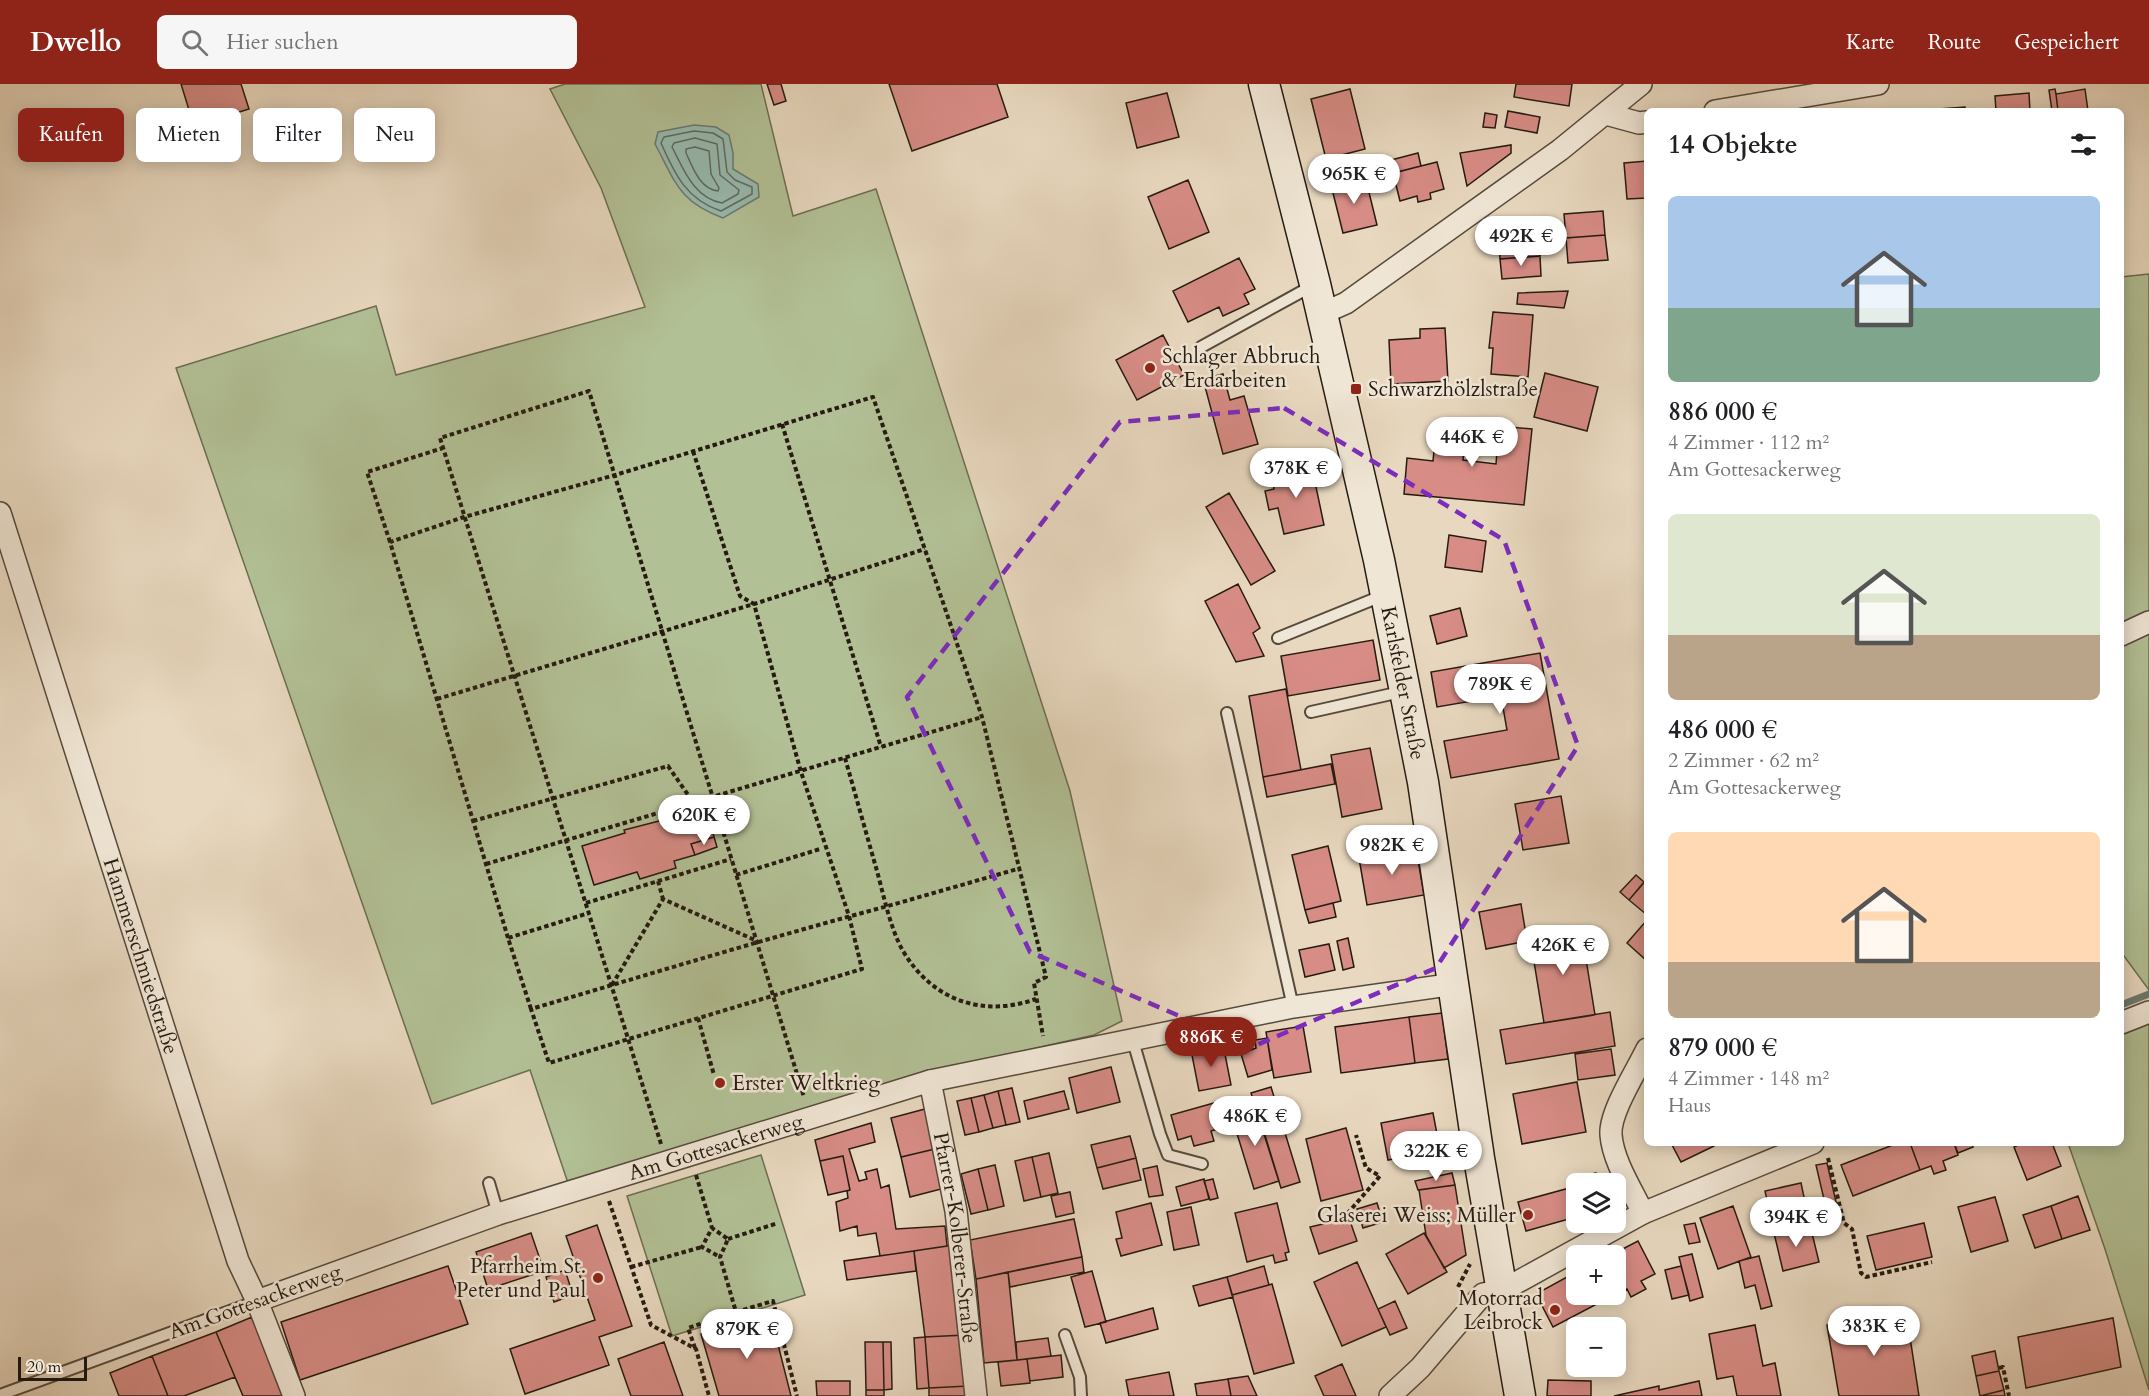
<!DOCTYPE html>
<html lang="de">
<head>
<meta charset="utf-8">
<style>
	:root { --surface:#fff; --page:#f6f6f6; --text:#202124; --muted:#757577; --accent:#8f2418 }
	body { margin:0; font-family:Cardo,serif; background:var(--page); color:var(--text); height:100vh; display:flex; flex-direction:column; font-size:22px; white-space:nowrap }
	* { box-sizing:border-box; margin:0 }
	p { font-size:20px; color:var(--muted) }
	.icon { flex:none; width:33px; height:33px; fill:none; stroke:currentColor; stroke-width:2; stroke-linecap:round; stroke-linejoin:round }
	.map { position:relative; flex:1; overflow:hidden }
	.details { position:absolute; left:1644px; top:24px; width:480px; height:1038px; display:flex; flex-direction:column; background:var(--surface); border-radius:9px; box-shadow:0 3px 15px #0003 }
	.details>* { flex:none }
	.banner { position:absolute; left:18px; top:24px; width:570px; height:54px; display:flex; gap:12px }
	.controls { position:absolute; left:1566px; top:1089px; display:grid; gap:12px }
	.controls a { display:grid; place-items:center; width:60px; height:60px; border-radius:9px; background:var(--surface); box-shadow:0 3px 15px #0003; font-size:30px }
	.scale { position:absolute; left:18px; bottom:15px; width:69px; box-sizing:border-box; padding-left:6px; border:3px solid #261b11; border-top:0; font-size:16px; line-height:21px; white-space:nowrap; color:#261b11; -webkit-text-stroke:4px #f0e6d5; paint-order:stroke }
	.price { position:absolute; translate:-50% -51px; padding:0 14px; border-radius:21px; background:#fff; color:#222; font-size:20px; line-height:39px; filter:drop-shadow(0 2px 3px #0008) }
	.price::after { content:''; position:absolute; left:50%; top:36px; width:18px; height:14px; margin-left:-9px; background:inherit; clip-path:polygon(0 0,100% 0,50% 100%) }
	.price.current { background:var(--accent); color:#fff }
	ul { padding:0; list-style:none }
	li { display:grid; align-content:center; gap:12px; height:318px; padding:0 24px }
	li span { display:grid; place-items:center; height:186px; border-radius:9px; color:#555 }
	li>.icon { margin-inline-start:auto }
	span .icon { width:108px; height:108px; fill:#fffc; stroke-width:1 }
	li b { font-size:26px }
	h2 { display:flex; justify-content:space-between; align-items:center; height:72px; padding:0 24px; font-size:26px }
	.tag { padding:0 21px; border-radius:9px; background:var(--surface); box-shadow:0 3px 15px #0003; font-size:21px; line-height:54px }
	.tag.current { background:var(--accent); color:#fff }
	header { display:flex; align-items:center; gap:36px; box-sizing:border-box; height:84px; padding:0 30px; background:var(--accent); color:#fff }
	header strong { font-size:28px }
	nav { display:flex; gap:33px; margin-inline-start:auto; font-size:21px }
	.search { width:420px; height:54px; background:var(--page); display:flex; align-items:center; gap:15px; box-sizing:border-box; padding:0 21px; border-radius:9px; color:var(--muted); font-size:22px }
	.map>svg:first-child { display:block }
	.green { fill:#b2c095; stroke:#6c6e53; stroke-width:1.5 }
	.water { fill:#97baaf; stroke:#6a7a70; stroke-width:1.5 }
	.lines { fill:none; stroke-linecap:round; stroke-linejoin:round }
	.shore { stroke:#5e6a60; stroke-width:1.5 }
	.stream { stroke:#6a7a70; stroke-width:7 }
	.building { fill:#d78c85; stroke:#261b11; stroke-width:1.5 }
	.lane-casing { stroke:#564a3c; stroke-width:14 }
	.street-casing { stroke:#564a3c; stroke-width:24 }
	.secondary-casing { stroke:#261b11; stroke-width:33 }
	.path { stroke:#261b11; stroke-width:4; stroke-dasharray:4.5 3; stroke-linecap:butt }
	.lane { stroke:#f0e6d5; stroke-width:10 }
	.street { stroke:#f0e6d5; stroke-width:21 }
	.secondary { stroke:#f0e6d5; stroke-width:30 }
	.marked { fill:none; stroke:#7b2cbf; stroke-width:4.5; stroke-dasharray:12 8; stroke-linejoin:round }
	.poi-dot { fill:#8f2418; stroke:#f0e6d5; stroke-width:2 }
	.labels { text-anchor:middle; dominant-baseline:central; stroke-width:5; stroke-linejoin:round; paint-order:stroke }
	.poi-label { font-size:21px; fill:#261b11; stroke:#f0e6d5; text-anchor:start }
	.street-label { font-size:21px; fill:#261b11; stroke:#f0e6d5 }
</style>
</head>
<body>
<header>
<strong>Dwello</strong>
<div class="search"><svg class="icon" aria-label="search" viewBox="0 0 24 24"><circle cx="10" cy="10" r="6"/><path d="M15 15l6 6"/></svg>Hier suchen</div>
<nav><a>Karte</a><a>Route</a><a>Gespeichert</a></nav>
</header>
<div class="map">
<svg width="2149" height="1312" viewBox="0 0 2149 1312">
	<rect width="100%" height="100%" fill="#e8d8bf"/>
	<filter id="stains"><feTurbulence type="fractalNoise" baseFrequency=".00333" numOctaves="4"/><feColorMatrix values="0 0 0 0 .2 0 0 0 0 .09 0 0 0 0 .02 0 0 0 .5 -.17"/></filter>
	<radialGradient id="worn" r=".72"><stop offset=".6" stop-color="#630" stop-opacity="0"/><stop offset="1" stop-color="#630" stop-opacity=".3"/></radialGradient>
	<path class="green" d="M565,0H761L793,132L876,105L1070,707L1122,937L1094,951L921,990L568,1099L530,986L432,1020L176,284L376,222L396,291L645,223L601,104L550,5Z
		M2149,190V906L2121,868V193Z
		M2149,940V1306L2105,1165L2068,1059H2121V951Z
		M761,1071L805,1211L672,1252L627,1112Z"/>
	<path class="water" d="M694,41L716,43L729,51L733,69V85L758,100L759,113L723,134C679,118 676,99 655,60L658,48Z"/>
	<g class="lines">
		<path class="shore" d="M694,47L713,49L723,55L727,88L735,96L752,103V110L721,127C687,116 675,91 661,59L664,53Z
			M695,54L717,60L720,91L739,106L738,110L722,119C694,114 684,86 672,63L674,59Z
			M695,63L709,67L711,90L719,104L718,107C700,105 693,84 686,69V65Z"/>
		<path class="stream" d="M2121,921L2149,910"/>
	</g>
	<path class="building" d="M181,0H241L249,25L194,42Z
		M767,0H781L786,17L774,21Z
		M889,0H997L1008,33L912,67Z
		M1516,0H1572L1569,22L1514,13Z
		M1350,5L1365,65L1326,75L1311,15Z
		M2055,5L2056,10L2058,27H2052L2049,6Z
		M2085,5L2088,27H2058L2056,10Z
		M1167,9L1179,53L1137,64L1126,19Z
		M2029,9L2030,27H1996L1995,12Z
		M1965,23V27H1925V26Z
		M1508,27L1540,33L1537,49L1505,43Z
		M1485,29L1497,31L1495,44L1483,43Z
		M1511,61V69L1467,102L1460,69Z
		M1418,69L1421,82L1394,89L1391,76Z
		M1647,77V114L1627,115L1624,79Z
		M1437,78L1444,105L1430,109L1431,115L1418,118L1417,112L1400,117L1393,89Z
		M1365,92L1377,141L1343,149L1331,101Z
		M1188,96L1209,148L1169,165L1148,113Z
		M1603,127L1605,151L1566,154L1564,130Z
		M1538,151L1540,172L1500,175L1499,154Z
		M1605,151L1608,176L1568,179L1566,154Z
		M1540,172L1541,192L1502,195L1500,175Z
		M1239,174L1255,205L1244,210L1249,220L1223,232L1219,223L1188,238L1173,207Z
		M1568,207L1564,224L1517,220L1518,209Z
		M1493,228L1533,231L1528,293L1491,290L1493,264H1489Z
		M1445,244L1448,297L1391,300L1389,256L1420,254V245Z
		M1163,251L1184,291L1137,316L1116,276Z
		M1545,289L1598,303L1587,347L1534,333Z
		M1223,290L1230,316L1244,312L1258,360L1223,370L1203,295Z
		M1437,338L1466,341L1463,376L1496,380L1499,342L1532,345L1524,421L1404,410L1407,374L1433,377Z
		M1311,379L1324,441L1284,450L1278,424L1269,426L1265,407L1274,405L1271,388Z
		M1229,409L1275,487L1251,501L1206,423Z
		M1449,451L1486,457L1482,488L1445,483Z
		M1238,500L1260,544L1253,549L1264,572L1236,578L1205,517Z
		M1460,524L1467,552L1437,560L1430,532Z
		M1373,556L1380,596L1288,612L1281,572Z
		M1540,569L1559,675L1451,694L1444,657L1507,646L1501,612L1437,623L1431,588Z
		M1286,605L1301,686L1263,693L1249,612Z
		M1370,664L1382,725L1342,733L1331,671Z
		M1331,680L1335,700L1267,713L1263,693Z
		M1561,712L1569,759L1523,766L1515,720Z
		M706,725L714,753L691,760L695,771L674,777L676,784L640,795L637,788L594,801L582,762L625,749L624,746Z
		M714,753L717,763L695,771L691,760Z
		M1328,762L1341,817L1305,826L1292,771Z
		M1416,764L1424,811L1367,821L1359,774Z
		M1636,791L1644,798L1629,816L1620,808Z
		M1647,795V831L1629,816Z
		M1333,819L1336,833L1309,839L1305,826Z
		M1521,820L1527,857L1486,865L1479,828Z
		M1647,836V877L1627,859Z
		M1581,844L1595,931L1544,939L1530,853Z
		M1348,854L1354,883L1343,886L1337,857Z
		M1329,860L1335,886L1305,893L1299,866Z
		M1610,928L1615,962L1506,980L1500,946Z
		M1442,929L1448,975L1415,979L1409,933Z
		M1409,933L1415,979L1341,989L1335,943Z
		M1303,942L1311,988L1274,994L1266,948Z
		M1267,954L1272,986L1248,993L1241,970L1256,964L1255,956Z
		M1223,960L1231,1001L1199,1007L1191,966Z
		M1611,965L1615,991L1578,996L1575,970Z
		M1111,983L1120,1018L1077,1029L1069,994Z
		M1577,998L1586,1048L1522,1060L1513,1010Z
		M1271,1003L1300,1098L1281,1104L1251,1009Z
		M1012,1004L1020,1038L1006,1041L998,1007Z
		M998,1007L1006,1041L993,1044L984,1011Z
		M1064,1007L1069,1025L1028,1035L1024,1017Z
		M984,1011L993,1044L979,1048L971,1014Z
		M971,1014L979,1048L965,1051L957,1017Z
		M1214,1019L1221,1044L1211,1047L1214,1057L1194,1062L1191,1052L1178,1056L1171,1031Z
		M1256,1022L1279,1097L1254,1105L1231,1030Z
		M925,1025L935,1065L901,1073L891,1034Z
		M1433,1029L1440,1066L1388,1076L1381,1039Z
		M871,1039L875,1058L849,1065L859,1097L867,1095L865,1088L877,1085L881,1104L889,1101L896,1145L945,1142L947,1162L880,1172L876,1149L858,1152L857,1142L840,1147L836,1118L848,1114L847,1107L850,1106L843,1072L820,1077L815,1056Z
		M1346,1044L1363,1106L1321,1117L1306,1055Z
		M1130,1052L1136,1074L1097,1084L1091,1061Z
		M1671,1059H1713L1714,1062L1681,1078Z
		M1898,1059H1910L1920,1086L1853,1112L1841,1081Z
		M1910,1059H1954L1958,1071L1943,1077L1946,1086L1934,1090L1931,1082L1920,1086Z
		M1954,1059H1972L1973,1063L1958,1069Z
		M2052,1059L2061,1082L2027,1096L2014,1063L2022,1059Z
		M935,1065L945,1104L910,1113L901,1073Z
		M1049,1069L1058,1109L1041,1113L1032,1073Z
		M843,1072L850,1106L828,1111L820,1077Z
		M1032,1073L1041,1113L1024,1117L1015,1077Z
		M1136,1074L1141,1096L1103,1105L1097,1084Z
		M1827,1079L1840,1135L1829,1137L1816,1081Z
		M995,1081L1004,1122L988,1126L978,1085Z
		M1157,1082L1163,1111L1149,1113L1143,1085Z
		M978,1085L988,1126L971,1130L961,1090Z
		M1452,1089L1455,1101L1418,1106L1415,1097Z
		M1596,1089L1599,1100H1576V1108L1573,1095Z
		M1204,1095L1209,1115L1181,1122L1176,1103Z
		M1213,1095L1218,1114L1210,1116L1204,1097Z
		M1801,1099L1810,1141L1774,1149L1765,1107Z
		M1455,1101L1466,1171L1444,1184L1426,1151L1419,1106Z
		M1573,1103L1576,1133L1526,1147L1518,1118Z
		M1070,1108L1074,1129L1056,1133L1051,1112Z
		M2078,1112L2090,1146L2062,1155L2051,1122Z
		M1995,1113L2008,1157L1971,1168L1958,1123Z
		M1151,1119L1162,1161L1121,1172L1116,1155L1122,1154L1116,1128Z
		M1277,1119L1289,1168L1285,1169L1287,1176L1275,1179L1273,1171L1247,1178L1235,1129Z
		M1377,1119L1383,1138L1363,1144L1357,1125Z
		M1733,1122L1751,1173L1718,1185L1700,1134Z
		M2051,1122L2062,1155L2035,1164L2023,1131Z
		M1191,1123L1199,1161L1174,1166L1167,1128Z
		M1349,1134L1357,1157L1319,1170L1310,1143Z
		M1074,1135L1082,1173L976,1195L970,1156Z
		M1695,1139L1700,1158L1689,1160L1684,1141Z
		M1924,1139L1932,1173L1876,1186L1867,1152Z
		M597,1141L632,1242L599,1253L609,1281L525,1310L510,1265L595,1236L566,1152Z
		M1810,1141L1819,1178L1783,1187L1774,1149Z
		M531,1149L544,1187L488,1205L476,1168Z
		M1424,1149L1447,1188L1408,1210L1386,1170Z
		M1638,1157L1655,1190L1641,1197L1646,1205L1631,1213L1627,1205L1597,1220L1592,1210H1616V1172H1609Z
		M953,1161L965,1251L925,1253L914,1167Z
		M914,1167L916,1187L847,1196L844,1177Z
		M1692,1170L1703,1213L1690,1217L1679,1173Z
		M1759,1172L1772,1222L1761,1225L1755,1201L1745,1204L1739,1177Z
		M1082,1173L1084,1188L1010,1203L1008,1188Z
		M1357,1178L1386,1243L1342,1262L1314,1198Z
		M448,1182L468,1240L300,1296L281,1238Z
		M1264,1182L1269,1201L1232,1211L1227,1193Z
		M1681,1182L1689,1211L1672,1215L1665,1186Z
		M565,1186L573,1211L554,1218L546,1193Z
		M1092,1187L1106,1238L1085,1243L1071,1193Z
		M1008,1188L1017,1276L984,1279L976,1195Z
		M1576,1188V1210H1592L1597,1220L1553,1243L1536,1210Z
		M1227,1193L1233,1213L1199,1222L1193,1202Z
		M1272,1200L1294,1279L1254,1290L1232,1211Z
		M1395,1217L1407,1244L1390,1251L1378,1225Z
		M1153,1224L1158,1245L1106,1259L1100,1239Z
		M1906,1227L1919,1312H1839L1827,1241Z
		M252,1233L285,1312H243L216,1248Z
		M771,1233L791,1312H719L701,1250Z
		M2113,1234L2121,1283L2026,1304L2018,1253Z
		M1755,1241L1763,1282L1775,1279L1781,1312H1737L1733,1292L1717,1295L1709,1250Z
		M216,1248L235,1293L184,1312H168L152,1272Z
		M965,1251L968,1302L929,1304L925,1253Z
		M925,1253L929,1304L917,1305L914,1254Z
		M1048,1254L1051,1272L1017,1276L1016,1258Z
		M664,1258L683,1312H631L618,1275Z
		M865,1258H883L884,1306H866Z
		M883,1258H891L892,1305L884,1306Z
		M1995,1267L1999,1287L1976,1292L1972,1272Z
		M1061,1271L1063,1293L1030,1297L1027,1275Z
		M152,1272L168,1312H119L110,1289Z
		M1027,1275L1030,1299L1001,1302L998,1278Z
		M1342,1280L1356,1312H1324L1315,1292Z
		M1999,1287L2004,1306L1980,1312L1976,1292Z
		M1169,1288L1174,1312H1129L1126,1296Z
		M1248,1292L1257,1312H1231L1228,1295Z
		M1228,1295L1231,1312H1197L1195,1300Z
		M1548,1296L1591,1297V1312H1547Z
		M816,1297H850V1312H817Z
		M1699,1297L1702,1312H1614L1659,1302V1306Z
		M968,1302L969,1312H929V1304Z
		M866,1306H884V1312H866Z
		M2004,1306L2005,1312H1980Z"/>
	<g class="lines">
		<defs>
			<path id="lane" d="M1201,263L1312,202
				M1278,554L1384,511
				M1311,628L1405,607
				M1227,629L1293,923
				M1133,957L1160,1050L1168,1071L1202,1080
				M489,1099L498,1130
				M1065,1251L1080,1293L1081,1312
				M0,1311L257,1217"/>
			<g id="street">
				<path d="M1715,27L1878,0"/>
				<path d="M1606,30L1639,39L1647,38"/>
				<path d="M1321,230L1346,219L1560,66L1641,0"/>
				<path id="s1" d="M0,429L238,1177L257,1217L294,1312"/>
				<path d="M2121,551L2149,538"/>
				<path d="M2121,939L2149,928"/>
				<path id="s2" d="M930,997L956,1127L976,1312"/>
				<path d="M1643,1129C1632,1106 1613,1077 1611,1051C1609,1029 1637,986 1647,965"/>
				<path id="s3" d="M257,1217L498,1130L930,997L1293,923L1455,900"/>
				<path d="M1390,1312L1420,1284L1483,1210L1503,1206L1643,1129L1813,1059"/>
			</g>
			<g id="secondary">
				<path id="s4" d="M1264,0L1315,200L1379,476L1423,698L1479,1074L1520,1312"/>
			</g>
		</defs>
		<use href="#lane" class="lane-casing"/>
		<use href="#street" class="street-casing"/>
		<use href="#secondary" class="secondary-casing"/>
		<path class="path" d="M782,340L881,663
			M693,367L740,512L754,520L801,688L849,832L862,885L549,979L531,925C650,890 768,854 888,822L1021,784
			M390,458L367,388L443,364
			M437,615L754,520L925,465
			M845,674C855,709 865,745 875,780C883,807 889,842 903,867C932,916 982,934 1036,915
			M473,737L668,682L693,718
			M486,780L982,633
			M736,791L820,765
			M658,797L663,815
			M586,819L731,775
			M508,854L390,458L464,433L615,391L873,313L982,633L1046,893L1034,899L1043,952
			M612,901L663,815L757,857
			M531,925L508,854L589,829
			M698,934L714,991
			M661,1060L440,354L589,307L804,1013
			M1828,1074L1844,1139L1852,1145L1861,1189L1866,1193L1932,1178
			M696,1091L712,1144
			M609,1117L651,1241L696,1265L709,1312
			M1333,1134L1347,1130L1380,1092L1366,1084L1356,1051
			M728,1155L778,1139
			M631,1183L702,1163
			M1458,1203L1470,1180
			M736,1228L773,1217L797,1312
			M695,1264L688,1244L736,1228L720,1173L728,1155L712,1144L702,1163L720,1173
			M1999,1284L2003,1283L2009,1312"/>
		<use href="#lane" class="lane"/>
		<use href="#street" class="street"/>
		<use href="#secondary" class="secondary"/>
	</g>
	<path class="marked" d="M1284,324L1504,456L1578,662L1436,884L1252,963L1030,868L907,613L1120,338Z"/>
	<g class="poi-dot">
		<circle cx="1150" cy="284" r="6"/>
		<rect x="1350" y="299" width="12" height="12" rx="3"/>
		<circle cx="720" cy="999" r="6"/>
		<circle cx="1528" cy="1131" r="6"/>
		<circle cx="598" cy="1194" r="6"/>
		<circle cx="1555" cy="1226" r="6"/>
	</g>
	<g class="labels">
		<g class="poi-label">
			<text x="1162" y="272">Schlager Abbruch<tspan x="1162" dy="24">&amp; Erdarbeiten</tspan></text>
			<text x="1368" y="305">Schwarzhölzlstraße</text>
			<text x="732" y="999">Erster Weltkrieg</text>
			<text x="1516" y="1131" text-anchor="end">Glaserei Weiss; Müller</text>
			<text x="586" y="1182" text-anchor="end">Pfarrheim St.<tspan x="586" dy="24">Peter und Paul</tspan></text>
			<text x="1543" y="1214" text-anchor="end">Motorrad<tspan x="1543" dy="24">Leibrock</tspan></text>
		</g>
		<g class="street-label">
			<text stroke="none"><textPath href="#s4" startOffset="615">Karlsfelder Straße</textPath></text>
			<text stroke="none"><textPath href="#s1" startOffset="465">Hammerschmiedstraße</textPath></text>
			<text stroke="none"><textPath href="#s3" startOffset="484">Am Gottesackerweg</textPath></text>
			<text stroke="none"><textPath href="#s2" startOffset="159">Pfarrer-Kolberer-Straße</textPath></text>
			<text transform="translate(255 1218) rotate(-20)">Am Gottesackerweg</text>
		</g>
	</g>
	<rect width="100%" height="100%" filter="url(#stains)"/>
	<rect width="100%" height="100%" fill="url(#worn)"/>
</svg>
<div class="controls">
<a><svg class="icon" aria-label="layers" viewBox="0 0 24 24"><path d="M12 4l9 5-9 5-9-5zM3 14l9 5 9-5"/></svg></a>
<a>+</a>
<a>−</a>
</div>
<div class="scale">20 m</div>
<b class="price" style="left:1354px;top:121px">965K €</b>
<b class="price" style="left:1521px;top:183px">492K €</b>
<b class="price" style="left:1472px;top:384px">446K €</b>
<b class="price" style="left:1296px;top:415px">378K €</b>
<b class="price" style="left:1500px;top:631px">789K €</b>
<b class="price" style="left:704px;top:762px">620K €</b>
<b class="price" style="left:1392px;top:792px">982K €</b>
<b class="price" style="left:1563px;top:892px">426K €</b>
<b class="price current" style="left:1211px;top:984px">886K €</b>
<b class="price" style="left:1255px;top:1063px">486K €</b>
<b class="price" style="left:1436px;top:1098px">322K €</b>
<b class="price" style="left:1796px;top:1164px">394K €</b>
<b class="price" style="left:1874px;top:1273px">383K €</b>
<b class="price" style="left:747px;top:1276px">879K €</b>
<div class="banner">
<a class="tag current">Kaufen</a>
<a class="tag">Mieten</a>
<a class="tag">Filter</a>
<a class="tag">Neu</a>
</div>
<section class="details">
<h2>14 Objekte<svg class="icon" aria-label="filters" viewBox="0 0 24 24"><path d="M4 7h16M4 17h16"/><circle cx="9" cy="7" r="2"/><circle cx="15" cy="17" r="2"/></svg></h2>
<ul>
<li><span style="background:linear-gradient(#a9c7e8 60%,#7fa58c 0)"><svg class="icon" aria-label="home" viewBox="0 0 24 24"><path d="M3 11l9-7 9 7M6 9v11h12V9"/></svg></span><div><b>886 000 €</b><p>4 Zimmer · 112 m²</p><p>Am Gottesackerweg</p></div></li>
<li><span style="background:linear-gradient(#dfe7d0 65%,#b9a48a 0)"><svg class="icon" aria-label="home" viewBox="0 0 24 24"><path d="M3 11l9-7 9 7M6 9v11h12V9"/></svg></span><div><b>486 000 €</b><p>2 Zimmer · 62 m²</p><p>Am Gottesackerweg</p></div></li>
<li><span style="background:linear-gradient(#ffd9b3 70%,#b9a48a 0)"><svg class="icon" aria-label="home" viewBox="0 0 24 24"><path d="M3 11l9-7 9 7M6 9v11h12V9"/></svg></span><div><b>879 000 €</b><p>4 Zimmer · 148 m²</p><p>Haus</p></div></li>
</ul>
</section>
</div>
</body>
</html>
